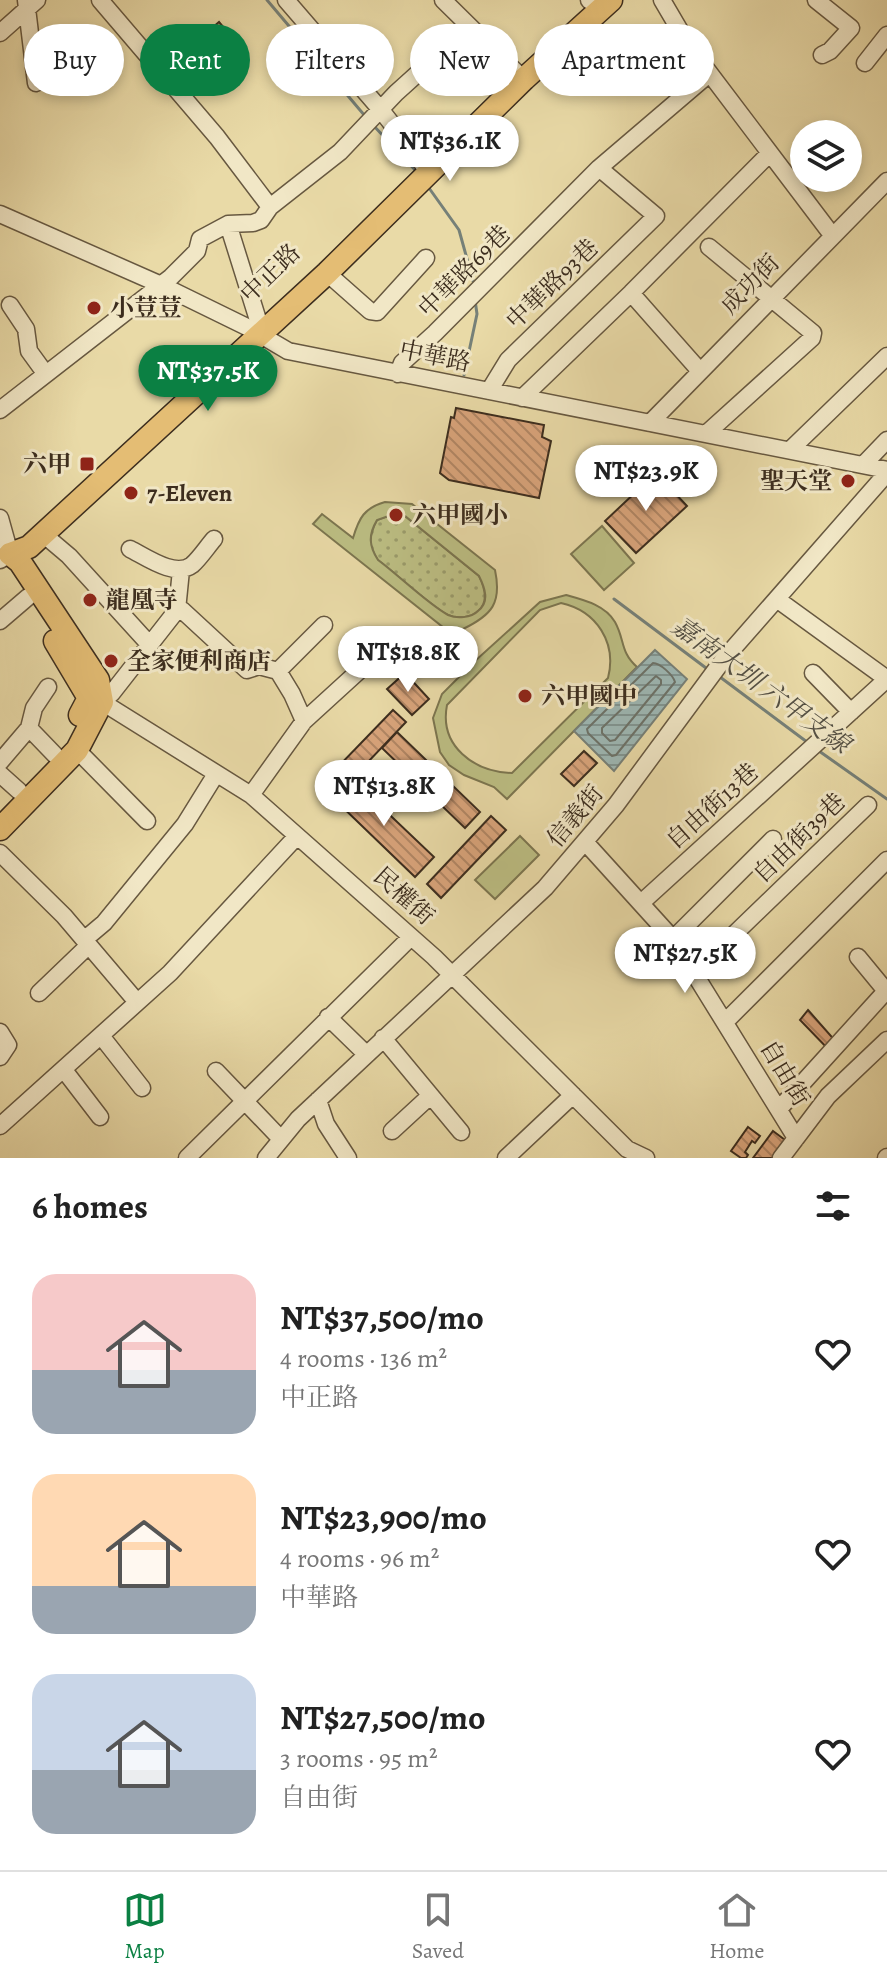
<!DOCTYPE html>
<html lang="en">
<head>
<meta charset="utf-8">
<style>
	:root { --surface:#fff; --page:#f2f2f2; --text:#222; --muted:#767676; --line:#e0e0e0; --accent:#0b8043 }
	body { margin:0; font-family:Alegreya,"Noto Serif TC",serif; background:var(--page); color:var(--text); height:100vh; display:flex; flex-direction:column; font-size:30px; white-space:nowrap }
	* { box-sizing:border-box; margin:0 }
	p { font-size:26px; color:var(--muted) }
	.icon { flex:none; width:44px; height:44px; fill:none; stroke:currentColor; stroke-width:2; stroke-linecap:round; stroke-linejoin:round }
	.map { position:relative; height:1158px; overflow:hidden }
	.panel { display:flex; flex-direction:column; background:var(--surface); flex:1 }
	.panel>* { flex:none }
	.hud { position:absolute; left:24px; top:24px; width:840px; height:72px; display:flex; gap:16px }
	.controls { position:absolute; left:790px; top:120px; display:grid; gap:16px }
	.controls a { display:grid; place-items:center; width:72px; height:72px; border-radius:50%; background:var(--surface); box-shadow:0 4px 12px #0003; font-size:40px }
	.price { position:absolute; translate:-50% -68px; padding:0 18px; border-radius:28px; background:#fff; color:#222; font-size:26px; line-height:52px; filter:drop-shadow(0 2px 4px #0008) }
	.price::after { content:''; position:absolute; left:50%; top:48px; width:24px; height:18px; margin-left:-12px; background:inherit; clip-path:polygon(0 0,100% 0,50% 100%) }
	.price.active { background:var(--accent); color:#fff }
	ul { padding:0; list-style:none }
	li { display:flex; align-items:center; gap:24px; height:200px; padding:0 32px }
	li span { display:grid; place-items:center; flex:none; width:224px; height:160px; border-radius:24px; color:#555 }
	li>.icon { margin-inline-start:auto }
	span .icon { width:96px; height:96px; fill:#fffc; stroke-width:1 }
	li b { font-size:34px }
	h2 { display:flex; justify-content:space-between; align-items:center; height:96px; padding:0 32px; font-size:34px }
	.pill { padding:0 28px; border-radius:36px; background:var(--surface); box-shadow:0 4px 12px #0003; font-size:28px; line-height:72px }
	.pill.active { background:var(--accent); color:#fff }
	.tabs { display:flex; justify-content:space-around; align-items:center; height:112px; border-top:2px solid var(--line); background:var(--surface); font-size:22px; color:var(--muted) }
	.tabs a { display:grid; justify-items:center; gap:4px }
	.tabs .active { color:var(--accent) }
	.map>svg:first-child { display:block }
	.grass { fill:url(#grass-dots); stroke:#7c7650; stroke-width:2 }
	.pitch { fill:#bcbe83; stroke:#7c7650; stroke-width:2; fill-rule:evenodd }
	.water { fill:url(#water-rules); stroke:#768078; stroke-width:2 }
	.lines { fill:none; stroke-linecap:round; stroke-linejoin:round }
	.shore { stroke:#6c7269; stroke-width:2 }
	.stream { stroke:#768078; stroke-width:3 }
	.building { fill:url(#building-back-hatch); stroke:#3c2d1e; stroke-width:2 }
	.minor-casing { stroke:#675840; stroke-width:19 }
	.major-casing { stroke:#3c2d1e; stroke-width:25 }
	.minor { stroke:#f1e7c6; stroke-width:16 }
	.major { stroke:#e4bd74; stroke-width:22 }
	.poi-dot { fill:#8f2418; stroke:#f1e7c6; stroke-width:3 }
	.labels { text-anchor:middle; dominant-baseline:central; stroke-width:6; stroke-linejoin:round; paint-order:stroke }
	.street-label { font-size:24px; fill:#3c2d1e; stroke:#f1e7c6 }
	.poi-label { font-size:24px; font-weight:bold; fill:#3c2d1e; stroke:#f1e7c6; text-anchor:start }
	.water-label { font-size:26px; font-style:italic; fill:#545044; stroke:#f1e7c6 }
</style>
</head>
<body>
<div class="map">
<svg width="887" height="1158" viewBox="0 0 887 1158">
	<defs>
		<pattern id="grass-dots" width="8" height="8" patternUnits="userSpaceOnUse" patternTransform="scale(2)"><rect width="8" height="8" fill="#bcbe83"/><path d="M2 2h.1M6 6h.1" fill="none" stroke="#9a9b6b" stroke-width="1.8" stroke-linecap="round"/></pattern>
		<pattern id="water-rules" width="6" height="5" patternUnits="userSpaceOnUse" patternTransform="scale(2)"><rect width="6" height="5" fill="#9db7b4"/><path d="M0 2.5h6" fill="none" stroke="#819592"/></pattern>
		<pattern id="building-back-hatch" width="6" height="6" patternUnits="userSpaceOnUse" patternTransform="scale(2)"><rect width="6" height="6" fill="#d9a47b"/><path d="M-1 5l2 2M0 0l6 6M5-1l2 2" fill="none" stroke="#b18664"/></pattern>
	</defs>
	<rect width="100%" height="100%" fill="#e9daa7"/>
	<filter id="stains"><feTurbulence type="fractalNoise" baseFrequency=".0025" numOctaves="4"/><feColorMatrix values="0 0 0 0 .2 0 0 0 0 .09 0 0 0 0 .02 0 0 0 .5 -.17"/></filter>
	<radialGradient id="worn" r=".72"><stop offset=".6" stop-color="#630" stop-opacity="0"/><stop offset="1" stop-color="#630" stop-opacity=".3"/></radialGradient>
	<path class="grass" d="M394,514L405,516L479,576C485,588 489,602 478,611C471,618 457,619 448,615C429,605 397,574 378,560C368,546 369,535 377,520Z"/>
	<path class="pitch" d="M385,502L412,504L495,570C502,603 492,615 463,629L470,635L463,643L313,524L322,514L353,538C359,518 364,508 385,502ZM394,514L405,516L479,576C485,588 490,602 478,611C471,618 457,619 448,615C429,605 397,574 378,560C369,546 368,535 377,520Z
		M602,526L634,563L604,590L571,554Z
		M566,595C584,600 605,605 615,622C625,640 620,652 637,667L507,799L494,787L464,775L449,765L440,752L433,718L442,694L475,661L540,602ZM561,603C597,611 617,643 608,678L512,773C474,772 439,746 447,705L540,610Z
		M520,836L539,855L495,899L475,880Z"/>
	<path class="water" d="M655,650L687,679L614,771L574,731Z"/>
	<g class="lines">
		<path class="shore" d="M653,663C660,663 673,675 675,682L616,755L612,756L588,733L587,729Z
			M656,676L661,680V684L615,740L610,741L602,733V728Z"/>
		<path class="stream" d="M267,0L365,116
			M373,125L417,172
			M429,188L459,230L474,284
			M464,375L477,314L475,300
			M614,599L710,671
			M720,677L807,742
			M819,751L887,799"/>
	</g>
	<path class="building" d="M219,22L243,51L186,100L162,72Z
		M456,408L544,425L542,437L551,441L539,498L449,480L440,473L451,417L454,418Z
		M656,473L687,506L636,553L605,521Z
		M405,673L429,699L412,715L387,689Z
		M393,710L406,722L347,784L334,771Z
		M397,732L480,812L465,828L382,748Z
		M584,751L597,763L574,786L561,774Z
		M352,779L434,857L415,877L333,798Z
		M491,816L506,830L441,898L427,884Z
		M808,1010L838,1044L831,1052L800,1020Z
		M748,1127L760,1136L755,1143L752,1141L745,1152L748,1155L746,1158H741L731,1151Z
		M773,1131L789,1143L777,1158H753Z"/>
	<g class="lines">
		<defs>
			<path id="minor" d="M26,0L36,83
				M100,0L217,137L270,207
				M286,0L381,110L429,172
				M443,0L516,72
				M589,0L590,1
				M662,0L689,46L832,235
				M816,0L851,28L830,51L822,55
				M0,33L37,0
				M865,63L887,35
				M0,214L159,284L249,328L288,351L887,470
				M228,224L258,320
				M327,273L370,311L377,312L426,258
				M631,293L699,370
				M10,305L26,329L29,351L45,373
				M398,374L402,363L435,333L599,168L709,74
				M489,391L508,360L656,216L599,168
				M522,398L631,293L769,154
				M0,410L171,277L197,251L200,239L228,224L253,223L261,220L270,207L340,152L396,93L468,28
				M650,423L887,181
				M707,433L812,338L813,333L709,247
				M790,450L887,356
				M863,465L887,440
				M0,518L10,554L0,560
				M43,534L69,556L149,644
				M130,549C146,557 175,578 192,565C200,558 207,547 214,539
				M778,600L887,679
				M177,610L181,570
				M0,621L28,597
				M278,671L324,625
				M278,671L292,694L304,721
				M813,673L851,712
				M93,700L102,702L251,795L434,957L627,1149L646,1158
				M102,702L112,693L177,610H182L247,670L259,666L278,671
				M29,728L55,755
				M77,750L147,821
				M0,762L29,728L34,708L48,687
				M0,774L19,791
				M251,795L304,721L361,669
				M586,843L673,939L796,1138
				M0,853L64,916L137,1002
				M641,903L887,679
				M85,939L104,923L185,824L216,774
				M673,939L773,839
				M694,973L868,805
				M39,993L89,945
				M328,1017L366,1054
				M726,1021L887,860
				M0,1032L8,1045L0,1057
				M102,1037L142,1088
				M383,1038L461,1132
				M64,1070L100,1117
				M216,1071L280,1138
				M318,1100L326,1124L348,1158
				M779,1109L886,991L858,957
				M0,1126L170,973L297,836
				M392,1131L430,1096
				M187,1158L411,937
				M266,1158L298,1119L545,888L616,805L723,660L887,473
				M506,1158L573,1095
				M781,1158L828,1096L887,1040
				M886,1158L887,1157"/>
			<path id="major" d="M10,554L29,547L327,273L524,79L611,0
				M55,641L89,698L80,715
				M0,829L77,750L102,702L98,680L20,562L10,554"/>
		</defs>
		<use href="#minor" class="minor-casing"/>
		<use href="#major" class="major-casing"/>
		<use href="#minor" class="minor"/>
		<use href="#major" class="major"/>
	</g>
	<g class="poi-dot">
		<circle cx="94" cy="308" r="8"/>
		<rect x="79" y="456" width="16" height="16" rx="4"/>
		<circle cx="848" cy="481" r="8"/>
		<circle cx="131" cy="493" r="8"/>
		<circle cx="396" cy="515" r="8"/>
		<circle cx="90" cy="600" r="8"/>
		<circle cx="111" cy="661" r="8"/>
		<circle cx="525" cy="696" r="8"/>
	</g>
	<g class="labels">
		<g class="street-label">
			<text transform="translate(464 271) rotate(-45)">中華路69巷</text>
			<text transform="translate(270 273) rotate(-44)">中正路</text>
			<text transform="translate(552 284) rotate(-44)">中華路93巷</text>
			<text transform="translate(750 284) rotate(-46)">成功街</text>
			<text transform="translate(435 356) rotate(11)">中華路</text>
			<text transform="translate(712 806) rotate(-42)">自由街13巷</text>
			<text transform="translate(575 816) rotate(-50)">信義街</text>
			<text transform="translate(799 838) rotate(-44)">自由街39巷</text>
			<text transform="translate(404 896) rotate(42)">民權街</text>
			<text transform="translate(785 1073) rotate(59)">自由街</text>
		</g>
		<g class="poi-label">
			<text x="110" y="308">小荳荳</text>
			<text x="71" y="464" text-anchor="end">六甲</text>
			<text x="832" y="481" text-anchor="end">聖天堂</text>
			<text x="147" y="493">7-Eleven</text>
			<text x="412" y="515">六甲國小</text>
			<text x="106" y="600">龍凰寺</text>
			<text x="127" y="661">全家便利商店</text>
			<text x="541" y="696">六甲國中</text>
		</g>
		<g class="water-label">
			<text transform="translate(761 685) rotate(36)">嘉南大圳 六甲支線</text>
		</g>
	</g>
	<rect width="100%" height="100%" filter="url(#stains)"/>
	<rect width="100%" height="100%" fill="url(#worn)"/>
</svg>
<div class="controls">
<a><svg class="icon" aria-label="layers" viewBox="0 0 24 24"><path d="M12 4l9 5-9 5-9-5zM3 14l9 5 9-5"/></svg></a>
</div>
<b class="price" style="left:450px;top:183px">NT$36.1K</b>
<b class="price active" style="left:208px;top:413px">NT$37.5K</b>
<b class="price" style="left:646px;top:513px">NT$23.9K</b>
<b class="price" style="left:408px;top:694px">NT$18.8K</b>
<b class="price" style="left:384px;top:828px">NT$13.8K</b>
<b class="price" style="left:685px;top:995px">NT$27.5K</b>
<div class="hud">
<a class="pill">Buy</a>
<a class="pill active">Rent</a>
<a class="pill">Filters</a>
<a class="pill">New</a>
<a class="pill">Apartment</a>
</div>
</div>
<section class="panel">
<h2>6 homes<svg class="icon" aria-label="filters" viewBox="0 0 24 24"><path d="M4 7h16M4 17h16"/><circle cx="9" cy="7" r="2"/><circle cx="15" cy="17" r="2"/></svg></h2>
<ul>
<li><span style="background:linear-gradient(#f6c9c9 60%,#9aa5b1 0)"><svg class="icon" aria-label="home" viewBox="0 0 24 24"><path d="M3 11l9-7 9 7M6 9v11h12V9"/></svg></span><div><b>NT$37,500/mo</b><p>4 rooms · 136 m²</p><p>中正路</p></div><svg class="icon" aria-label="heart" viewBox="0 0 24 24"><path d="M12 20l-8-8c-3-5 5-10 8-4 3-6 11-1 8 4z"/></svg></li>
<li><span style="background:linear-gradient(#ffd9b3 70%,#9aa5b1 0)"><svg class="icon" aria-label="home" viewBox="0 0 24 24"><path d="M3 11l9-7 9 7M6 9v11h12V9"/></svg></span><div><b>NT$23,900/mo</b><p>4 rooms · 96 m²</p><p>中華路</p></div><svg class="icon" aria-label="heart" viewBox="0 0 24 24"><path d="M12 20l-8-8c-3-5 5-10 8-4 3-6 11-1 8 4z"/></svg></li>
<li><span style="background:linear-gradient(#c9d6e8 60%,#9aa5b1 0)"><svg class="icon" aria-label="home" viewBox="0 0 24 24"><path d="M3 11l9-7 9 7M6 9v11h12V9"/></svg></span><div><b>NT$27,500/mo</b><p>3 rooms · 95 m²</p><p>自由街</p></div><svg class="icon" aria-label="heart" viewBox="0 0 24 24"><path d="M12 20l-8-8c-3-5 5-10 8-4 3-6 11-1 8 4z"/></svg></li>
</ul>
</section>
<nav class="tabs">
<a class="active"><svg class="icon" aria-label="map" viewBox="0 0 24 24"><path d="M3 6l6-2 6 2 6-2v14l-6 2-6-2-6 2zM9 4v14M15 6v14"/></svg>Map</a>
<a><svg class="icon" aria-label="saved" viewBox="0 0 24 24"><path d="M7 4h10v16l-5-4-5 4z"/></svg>Saved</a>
<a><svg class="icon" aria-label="home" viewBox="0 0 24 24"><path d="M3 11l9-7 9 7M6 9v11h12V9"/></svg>Home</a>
</nav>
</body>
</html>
